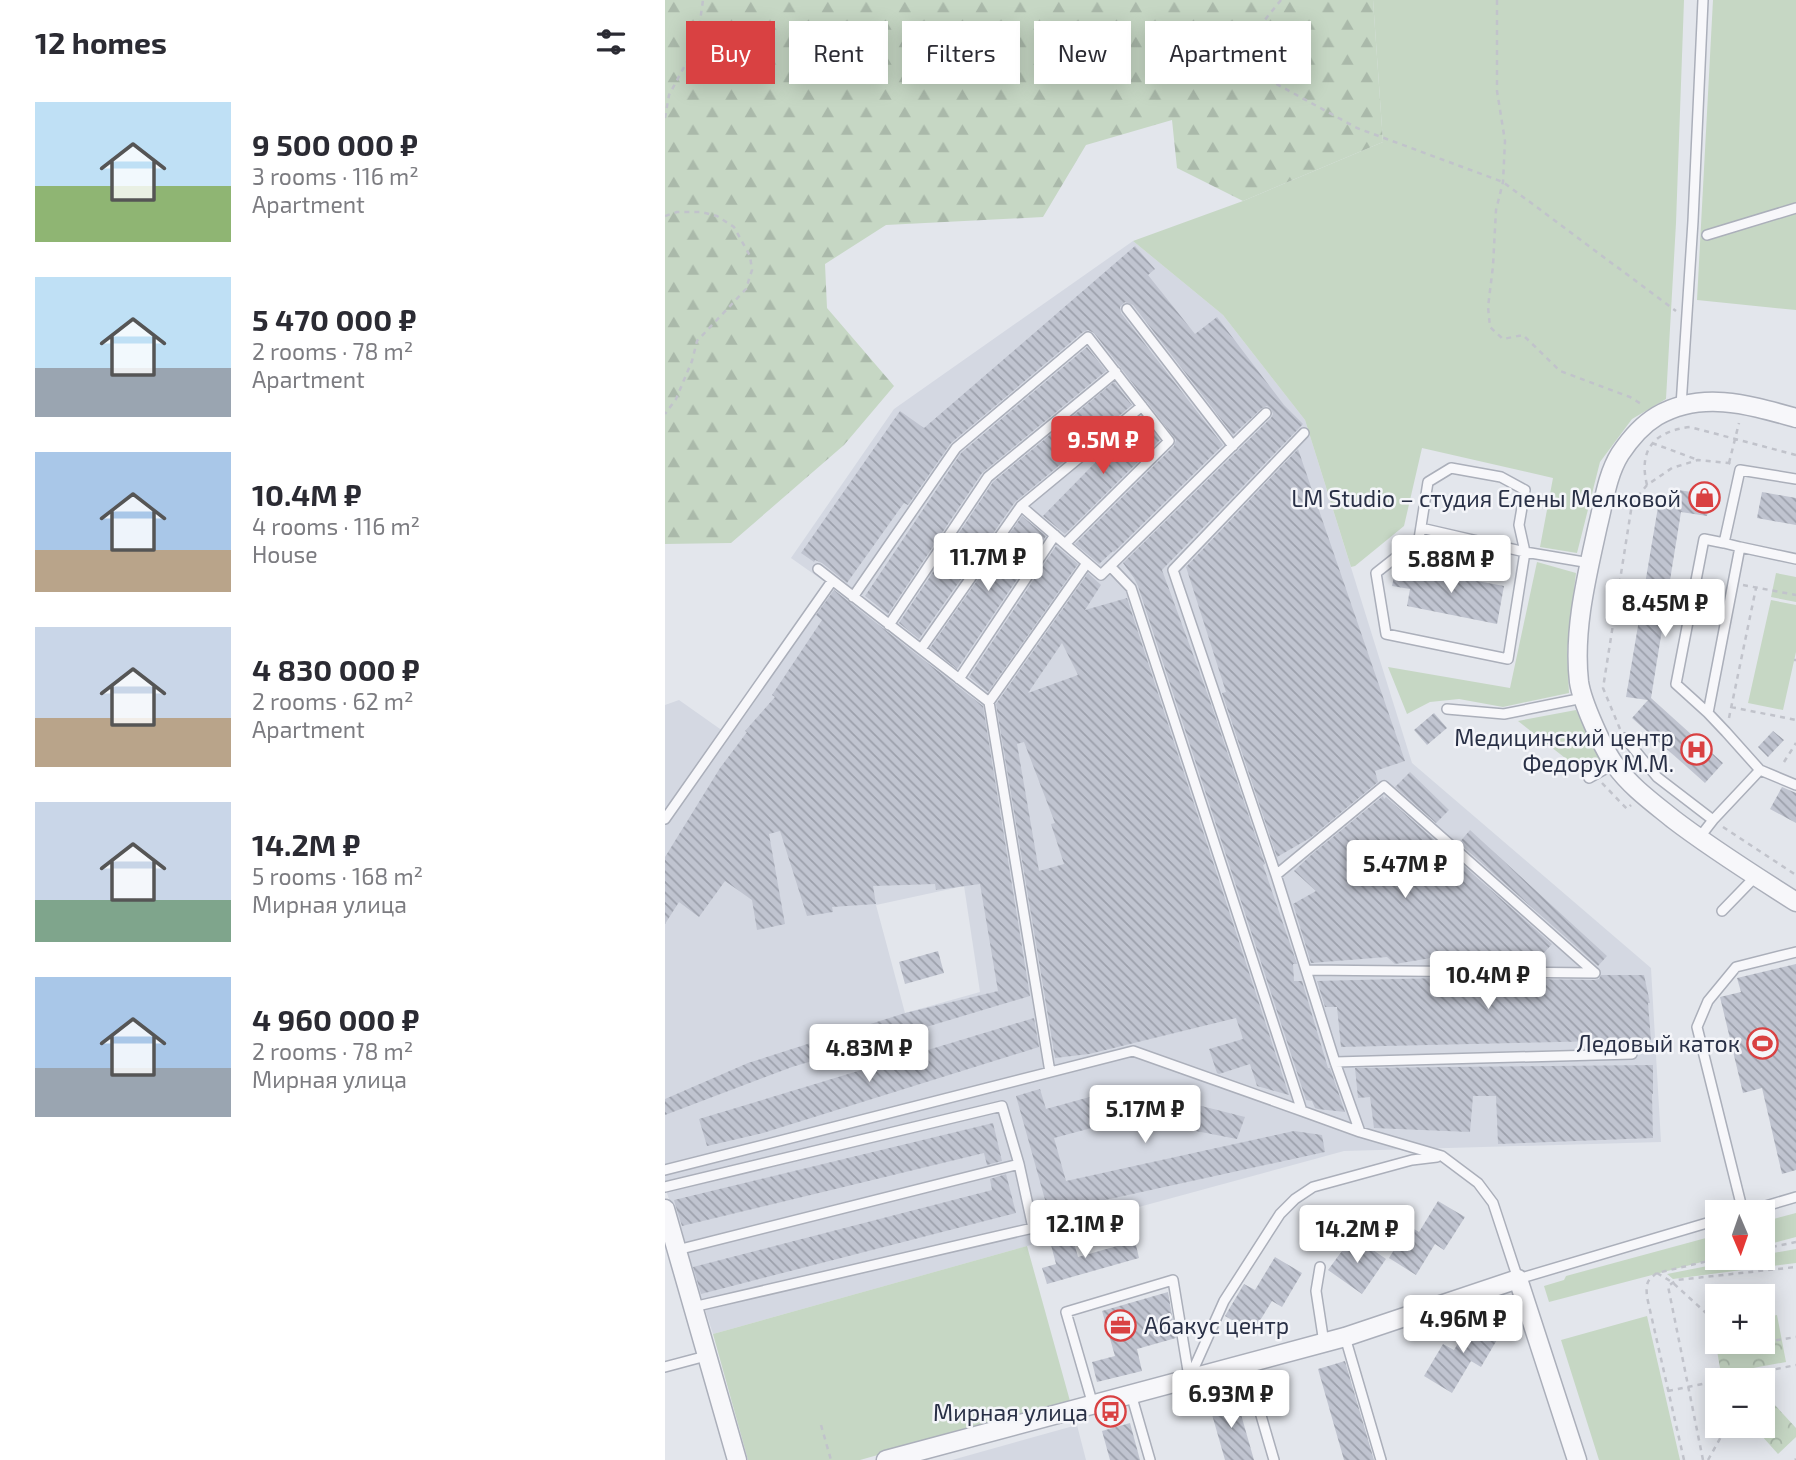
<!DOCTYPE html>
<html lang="en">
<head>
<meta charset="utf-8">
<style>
	:root { --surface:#fff; --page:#f7f7f7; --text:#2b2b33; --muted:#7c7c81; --accent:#d94142 }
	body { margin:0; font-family:"Exo 2",sans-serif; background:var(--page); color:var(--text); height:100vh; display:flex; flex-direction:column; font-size:26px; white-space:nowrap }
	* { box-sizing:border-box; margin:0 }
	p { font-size:23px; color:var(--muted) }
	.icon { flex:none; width:38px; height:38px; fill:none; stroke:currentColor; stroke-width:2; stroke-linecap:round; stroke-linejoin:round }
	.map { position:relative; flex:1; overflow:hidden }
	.sheet { display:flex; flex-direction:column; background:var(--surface); width:665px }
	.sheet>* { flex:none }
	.hud { position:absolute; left:21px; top:21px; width:665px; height:63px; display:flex; gap:14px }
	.needle { width:46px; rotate:178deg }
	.fabs { position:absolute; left:1040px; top:1200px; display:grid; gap:14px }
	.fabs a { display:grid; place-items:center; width:70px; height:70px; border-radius:0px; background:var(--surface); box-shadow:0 4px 18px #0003; font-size:35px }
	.price { position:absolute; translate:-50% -60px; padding:0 16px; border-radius:7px; background:#fff; color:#222; font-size:23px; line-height:46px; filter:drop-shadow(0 2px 4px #0008) }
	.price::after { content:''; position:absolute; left:50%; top:42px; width:21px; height:16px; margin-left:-10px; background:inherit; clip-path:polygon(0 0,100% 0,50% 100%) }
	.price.active { background:var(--accent); color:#fff }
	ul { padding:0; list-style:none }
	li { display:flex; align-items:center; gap:21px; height:175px; padding:0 35px }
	li span { display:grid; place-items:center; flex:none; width:196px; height:140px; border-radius:0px; color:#555 }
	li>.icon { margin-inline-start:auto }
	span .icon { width:84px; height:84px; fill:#fffc; stroke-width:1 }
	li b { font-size:30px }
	h2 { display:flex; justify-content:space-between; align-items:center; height:84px; padding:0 35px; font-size:30px }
	.tag { padding:0 24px; border-radius:0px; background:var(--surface); box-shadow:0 4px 18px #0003; font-size:24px; line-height:63px }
	.tag.active { background:var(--accent); color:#fff }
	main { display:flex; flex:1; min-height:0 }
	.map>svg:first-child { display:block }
	.built { fill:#d4d8e2; fill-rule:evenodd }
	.green { fill:#c6d7c4 }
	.forest { fill:url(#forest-firs) }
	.park { fill:url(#park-crowns) }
	.building { fill:url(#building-back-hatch); fill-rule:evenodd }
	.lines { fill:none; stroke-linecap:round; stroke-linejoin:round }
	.lane-casing { stroke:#abafba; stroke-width:12 }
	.street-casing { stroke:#abafba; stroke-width:21 }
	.path { stroke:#c1c3cb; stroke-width:2.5; stroke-dasharray:5 5; stroke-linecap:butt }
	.lane { stroke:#f7f7fa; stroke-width:9 }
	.street { stroke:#f7f7fa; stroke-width:18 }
	.labels { text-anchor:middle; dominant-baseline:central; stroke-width:5; stroke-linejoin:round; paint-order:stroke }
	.poi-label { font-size:23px; fill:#293046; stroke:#f4f5f9; text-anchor:end }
</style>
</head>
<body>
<main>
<section class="sheet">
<h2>12 homes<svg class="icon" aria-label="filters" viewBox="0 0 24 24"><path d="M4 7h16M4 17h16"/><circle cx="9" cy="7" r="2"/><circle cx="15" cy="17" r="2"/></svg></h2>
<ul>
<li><span style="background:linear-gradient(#bfe0f5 60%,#8fb573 0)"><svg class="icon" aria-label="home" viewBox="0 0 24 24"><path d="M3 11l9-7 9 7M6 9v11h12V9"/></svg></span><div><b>9 500 000 ₽</b><p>3 rooms · 116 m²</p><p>Apartment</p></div></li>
<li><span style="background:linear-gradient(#bfe0f5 65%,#9aa5b1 0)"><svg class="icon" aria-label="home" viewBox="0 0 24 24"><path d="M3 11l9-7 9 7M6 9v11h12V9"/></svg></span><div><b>5 470 000 ₽</b><p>2 rooms · 78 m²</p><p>Apartment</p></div></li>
<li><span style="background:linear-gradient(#a9c7e8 70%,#b9a48a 0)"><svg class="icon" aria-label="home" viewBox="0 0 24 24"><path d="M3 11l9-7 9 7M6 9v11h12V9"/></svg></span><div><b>10.4M ₽</b><p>4 rooms · 116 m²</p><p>House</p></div></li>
<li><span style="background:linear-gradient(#c9d6e8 65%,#b9a48a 0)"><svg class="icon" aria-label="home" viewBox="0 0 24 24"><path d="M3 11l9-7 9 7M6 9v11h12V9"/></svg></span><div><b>4 830 000 ₽</b><p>2 rooms · 62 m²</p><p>Apartment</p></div></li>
<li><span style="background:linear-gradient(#c9d6e8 70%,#7fa58c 0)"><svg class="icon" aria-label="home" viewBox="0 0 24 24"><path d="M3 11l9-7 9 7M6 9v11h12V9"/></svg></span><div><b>14.2M ₽</b><p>5 rooms · 168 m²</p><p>Мирная улица</p></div></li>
<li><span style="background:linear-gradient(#a9c7e8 65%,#9aa5b1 0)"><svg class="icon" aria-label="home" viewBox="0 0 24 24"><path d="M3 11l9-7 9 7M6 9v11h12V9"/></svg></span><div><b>4 960 000 ₽</b><p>2 rooms · 78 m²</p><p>Мирная улица</p></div></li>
</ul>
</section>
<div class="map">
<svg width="1131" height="1460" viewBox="0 0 1131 1460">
	<defs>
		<pattern id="forest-firs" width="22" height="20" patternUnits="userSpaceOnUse" patternTransform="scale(1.75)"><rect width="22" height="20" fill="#c6d7c4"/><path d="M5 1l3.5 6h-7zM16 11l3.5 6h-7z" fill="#aab9aa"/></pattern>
		<pattern id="park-crowns" width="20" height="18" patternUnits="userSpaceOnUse" patternTransform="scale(1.75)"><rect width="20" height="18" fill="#c6d7c4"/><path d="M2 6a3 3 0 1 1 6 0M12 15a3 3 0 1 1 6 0" fill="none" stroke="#aab9aa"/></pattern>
		<pattern id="building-back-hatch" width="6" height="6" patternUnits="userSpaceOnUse" patternTransform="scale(1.75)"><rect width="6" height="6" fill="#c0c4d0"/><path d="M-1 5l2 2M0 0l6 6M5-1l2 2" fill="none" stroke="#9ca0ab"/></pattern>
	</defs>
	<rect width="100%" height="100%" fill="#e3e6ec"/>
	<path class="built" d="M468,241L558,315L640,420L747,763L986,968L996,1142L679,1151L371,1235L373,1243L48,1334L0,1187V705L14,700L65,736L160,582L126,558L229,409ZM299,886L315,992L240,1013L211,905Z
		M412,1425L421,1460H287Z"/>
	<path class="green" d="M708,0H1019L1011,223L1001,399L967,419L935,462L912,553L875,547L888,478L757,448L739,526L690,566L686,567L640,420L558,315L468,241L578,201L718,142Z
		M1048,0H1131V310L1032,300Z
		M872,562L911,573L902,651L904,693L838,707L794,699L765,702L742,714L723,667L845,688Z
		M1111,573L1131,577V602L1106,597Z
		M1106,600L1131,605V652L1118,710L1083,703Z
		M911,710L936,761L918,772L853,721Z
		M1131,1213V1237L1097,1246V1222Z
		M1052,1235V1258L884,1302L879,1286L899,1280L901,1276Z
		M362,1246L405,1401L195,1460H83L48,1334Z
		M1131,1249V1263L1008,1279L1002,1274L1083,1258H1097V1255Z
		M982,1316L1015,1460H934L896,1340Z"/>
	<path class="forest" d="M0,0H708L718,142L578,201L512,168L507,120L421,145L378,217L221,225L160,264L162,308L229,386L179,445L66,543L0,544Z"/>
	<path class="park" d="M1112,1315L1121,1362L1056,1374L1048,1327L1052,1326V1342H1097V1318Z
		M1097,1391L1131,1428V1437L1113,1454L1088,1426H1097Z"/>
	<path class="building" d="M470,246L490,269L483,275L530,334L552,317L619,405L638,424L497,570L544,698L600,864L598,865L632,964H628L629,981H637L663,1068H665L680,1112L653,1109L650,1108L647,1101L641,1100L473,586L469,578L458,563L606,418L608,414L606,409L602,406L597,408L568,435L468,305L460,302L455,307L456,313L558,445L449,552L448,551L434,564L410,544L509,446L511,440L429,333L423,330L418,332L286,443L243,505L239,503L182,583L157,563L150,560L149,562L136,553L235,411L259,428Z
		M422,347L441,371L317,473L223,614L200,596L296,453Z
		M449,382L467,405L350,502L254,639L234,623L328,482Z
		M476,416L495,440L400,534L378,516L463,429L462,428Z
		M633,449L740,761L710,771L713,782L645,838L612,857L557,693L561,692L521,567Z
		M1007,489L1046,495L1042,516L1016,512L986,698L1058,763L1040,783L967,718L983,700L961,697L993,507L1004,509Z
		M1097,492L1131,498V525L1092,518Z
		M357,516L381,536L292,669L265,648Z
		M391,546L413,564L323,692L304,677Z
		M731,566L839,586L832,624L742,606L745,589L727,586Z
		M423,573L436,585L420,610L462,598L624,1095L592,1086L585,1064L554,1074L552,1073L544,1049L578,1039L571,1018L424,1054L390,1058L331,704ZM397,643L413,675L363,693ZM359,742L390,823L386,824L399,864L374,871L352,744Z
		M169,590L318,706L365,996L127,1067L0,1115V1099L83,1063L240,1013L333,991L315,884L271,890L270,884L208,886L211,904L167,907L168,912L142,916L115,831L104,834L120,924L92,930L87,900L60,881L34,917L14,902L0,924V857L55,768L82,732L80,731L110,697L107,695L157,620L151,615Z
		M769,713L782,728L762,745L749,730Z
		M1108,731L1119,740L1103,757L1093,747Z
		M745,772L784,810L771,823L730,787Z
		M1117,787L1131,793V823L1105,809Z
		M718,796L719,799L721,797L887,944L868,965H794L784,955L730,964L722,957L646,963L628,904L651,891L629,871L646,855Z
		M805,830L942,956L933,966L794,843Z
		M273,951L279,973L240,984L234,962Z
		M1131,964V1170L1117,1174L1097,1088L1078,1093L1055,997L1076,992L1072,978Z
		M936,975H979L985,1003H983L986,1040L676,1047L672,1007H660L652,981L774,978L930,980L934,979Z
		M369,1018L374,1047L98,1133L42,1146L34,1119Z
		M988,1065V1094H987L988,1138L833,1144L831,1096H808L805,1132L709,1128L705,1097L693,1098L690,1068Z
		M461,1087L580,1117L572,1139L464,1118L389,1138L401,1181L629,1131L657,1135L660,1152L408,1207L384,1214L351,1096L375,1089L381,1109Z
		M328,1123L337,1161L322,1165L319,1153L17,1226L10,1204L9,1200Z
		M341,1174L351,1213L36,1294L28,1267L327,1190L325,1179Z
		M773,1201L800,1217L779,1250L770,1244L751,1275L724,1258L744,1226L754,1232Z
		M688,1236L721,1259L697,1294L663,1270Z
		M408,1239L413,1257L470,1241L474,1258L382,1284L377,1268L391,1264L386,1245Z
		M610,1257L637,1273L617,1307L607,1301L588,1332L560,1316L579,1284L590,1290Z
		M503,1292L511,1338L472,1349L477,1371L432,1382L427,1362L450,1356L437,1311Z
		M809,1317L836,1333L816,1367L806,1361L787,1393L759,1376L778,1344L789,1350Z
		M680,1361L709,1460H679L653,1369Z
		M571,1397L589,1460H560L544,1404Z
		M465,1423L475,1460H445L437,1431Z"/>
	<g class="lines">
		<defs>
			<path id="lane" d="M1042,235L1131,208
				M462,309L568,446
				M1016,406L1028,221L1038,0
				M639,433L508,570L611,875L670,1062L695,1132
				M356,506L422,563
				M756,528L860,552L843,659L721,634L711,573L754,539L763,482L786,468L836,477L860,490L854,525L860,552L925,563
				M1075,547L1131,559
				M445,566L466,588L637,1111L695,1132L777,1156L813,1183L828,1203L853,1279L1052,1220
				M153,569L324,702L385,1072
				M188,597L291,448L423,337L504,441L400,544
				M224,625L323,477L451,372
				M256,649L356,506L477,406
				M294,679L390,535
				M324,702L422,563L436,575L601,413
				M782,709L839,714L918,698
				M1043,713L1011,684L1039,539L1059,543
				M960,738L992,777L1048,820
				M1095,770L1131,785
				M924,778L949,764
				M0,819L167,581
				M1034,838L1048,820L1095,770L1061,732L1043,713L1075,547L1059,543L1075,470L1131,479
				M611,875L719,786L930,973
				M1057,911L1091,876
				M642,970L930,973
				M670,1062L967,1054
				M0,1170L468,1051L637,1111
				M0,1187L337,1106L354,1164L12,1250
				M1078,1212L1032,1027L1043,1001L1071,967L1131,952
				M1077,1213L1131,1197
				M655,1267L651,1291L659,1343
				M28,1307L368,1228L354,1164
				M680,1337L716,1460
				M581,1364L609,1460
				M0,1367L41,1356
				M525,1377L559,1301L615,1214L630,1199L648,1187L747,1160L772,1157
				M466,1394L485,1460
				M428,1405L401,1312L508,1280L524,1377"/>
			<path id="street" d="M1131,418C1085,405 1037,390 992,416C977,425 965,439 955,454C942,475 939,501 933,525C922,575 908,630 914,682C917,702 938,749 950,765C965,786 987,802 1008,819C1047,849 1089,875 1131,902
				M0,1209L72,1460
				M221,1460L680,1337L853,1279L912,1460"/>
		</defs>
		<use href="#lane" class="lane-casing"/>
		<use href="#street" class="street-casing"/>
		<path class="path" d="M616,0L572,54L584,69L692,128L838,182L1011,311
			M832,0V91L840,141L838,182L831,210L828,266L823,307L825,327L838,339L858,335L895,371L965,397L978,405
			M0,118L4,95L32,43L38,0
			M0,216L12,212H36L52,216L69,227L85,256L87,270L81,289L32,341L27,361L11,399L0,414
			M987,443L1033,460
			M1064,463L1074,423
			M982,485C973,449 990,431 1025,427L1131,455
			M1078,585L1131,595
			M1129,660H1131
			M1066,707L1131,720
			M1064,718L1091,588
			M955,729L938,688L967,504L982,485L1007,468L1033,460L1064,463L1067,465
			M1119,762L1131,743
			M937,783L962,809L966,805
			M1058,827L1131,875
			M1097,1249L1131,1242
			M992,1273L1007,1282L1052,1323
			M1073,1342L1077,1346L1131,1337
			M1091,1373L1093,1381
			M1003,1391L1131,1365
			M156,1425L166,1460
			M1019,1460L982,1297C981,1284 981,1281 992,1273L1056,1258
			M1038,1460L1003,1286L1012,1280L1131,1267
			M1043,1460L1062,1426
			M1130,1460L1131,1459"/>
		<use href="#lane" class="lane"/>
		<use href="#street" class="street"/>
	</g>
	<defs>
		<symbol id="shop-ring" viewBox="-11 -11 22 22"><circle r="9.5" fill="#f4f5f9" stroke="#d94142" stroke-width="1.5"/><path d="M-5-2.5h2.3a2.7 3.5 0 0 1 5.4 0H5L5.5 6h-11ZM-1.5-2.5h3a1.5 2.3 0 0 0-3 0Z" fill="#d94142"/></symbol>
		<symbol id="hospital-ring" viewBox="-11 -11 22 22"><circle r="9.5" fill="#f4f5f9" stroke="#d94142" stroke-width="1.5"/><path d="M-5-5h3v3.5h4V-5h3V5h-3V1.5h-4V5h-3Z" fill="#d94142"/></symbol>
		<symbol id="stadium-ring" viewBox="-11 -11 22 22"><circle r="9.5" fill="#f4f5f9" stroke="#d94142" stroke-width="1.5"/><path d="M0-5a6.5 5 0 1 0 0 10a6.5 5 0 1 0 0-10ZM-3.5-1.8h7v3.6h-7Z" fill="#d94142"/></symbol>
		<symbol id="office-ring" viewBox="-11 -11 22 22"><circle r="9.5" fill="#f4f5f9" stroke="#d94142" stroke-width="1.5"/><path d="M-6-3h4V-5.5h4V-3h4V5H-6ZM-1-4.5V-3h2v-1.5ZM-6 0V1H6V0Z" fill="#d94142"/></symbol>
		<symbol id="bus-ring" viewBox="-11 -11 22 22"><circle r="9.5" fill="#f4f5f9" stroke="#d94142" stroke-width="1.5"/><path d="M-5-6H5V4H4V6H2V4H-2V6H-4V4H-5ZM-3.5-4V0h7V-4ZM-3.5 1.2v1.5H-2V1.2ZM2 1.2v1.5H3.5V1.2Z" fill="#d94142"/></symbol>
	</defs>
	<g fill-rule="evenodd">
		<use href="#shop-ring" x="1022" y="480" width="35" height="35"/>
		<use href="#hospital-ring" x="1014" y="732" width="35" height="35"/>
		<use href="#stadium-ring" x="1080" y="1026" width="35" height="35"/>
		<use href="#office-ring" x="438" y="1308" width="35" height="35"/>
		<use href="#bus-ring" x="428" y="1394" width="35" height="35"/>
	</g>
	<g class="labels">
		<g class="poi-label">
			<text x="1016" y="498">LM Studio – студия Елены Мелковой</text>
			<text x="1009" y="737">Медицинский центр<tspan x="1009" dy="26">Федорук М.М.</tspan></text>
			<text x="1075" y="1043">Ледовый каток</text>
			<text x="479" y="1325" text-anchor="start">Абакус центр</text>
			<text x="423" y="1412">Мирная улица</text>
		</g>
	</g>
</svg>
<div class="fabs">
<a><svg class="needle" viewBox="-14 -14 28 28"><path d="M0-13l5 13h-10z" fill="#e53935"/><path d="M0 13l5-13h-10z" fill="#7c7c81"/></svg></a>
<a>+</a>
<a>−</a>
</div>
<b class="price active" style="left:438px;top:476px">9.5M ₽</b>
<b class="price" style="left:323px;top:593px">11.7M ₽</b>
<b class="price" style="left:786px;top:595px">5.88M ₽</b>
<b class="price" style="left:1000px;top:639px">8.45M ₽</b>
<b class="price" style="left:740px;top:900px">5.47M ₽</b>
<b class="price" style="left:823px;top:1011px">10.4M ₽</b>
<b class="price" style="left:204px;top:1084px">4.83M ₽</b>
<b class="price" style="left:480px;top:1145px">5.17M ₽</b>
<b class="price" style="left:420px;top:1260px">12.1M ₽</b>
<b class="price" style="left:692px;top:1265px">14.2M ₽</b>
<b class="price" style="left:798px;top:1355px">4.96M ₽</b>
<b class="price" style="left:566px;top:1430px">6.93M ₽</b>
<div class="hud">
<a class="tag active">Buy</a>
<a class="tag">Rent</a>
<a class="tag">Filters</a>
<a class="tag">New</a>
<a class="tag">Apartment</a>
</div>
</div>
</main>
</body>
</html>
